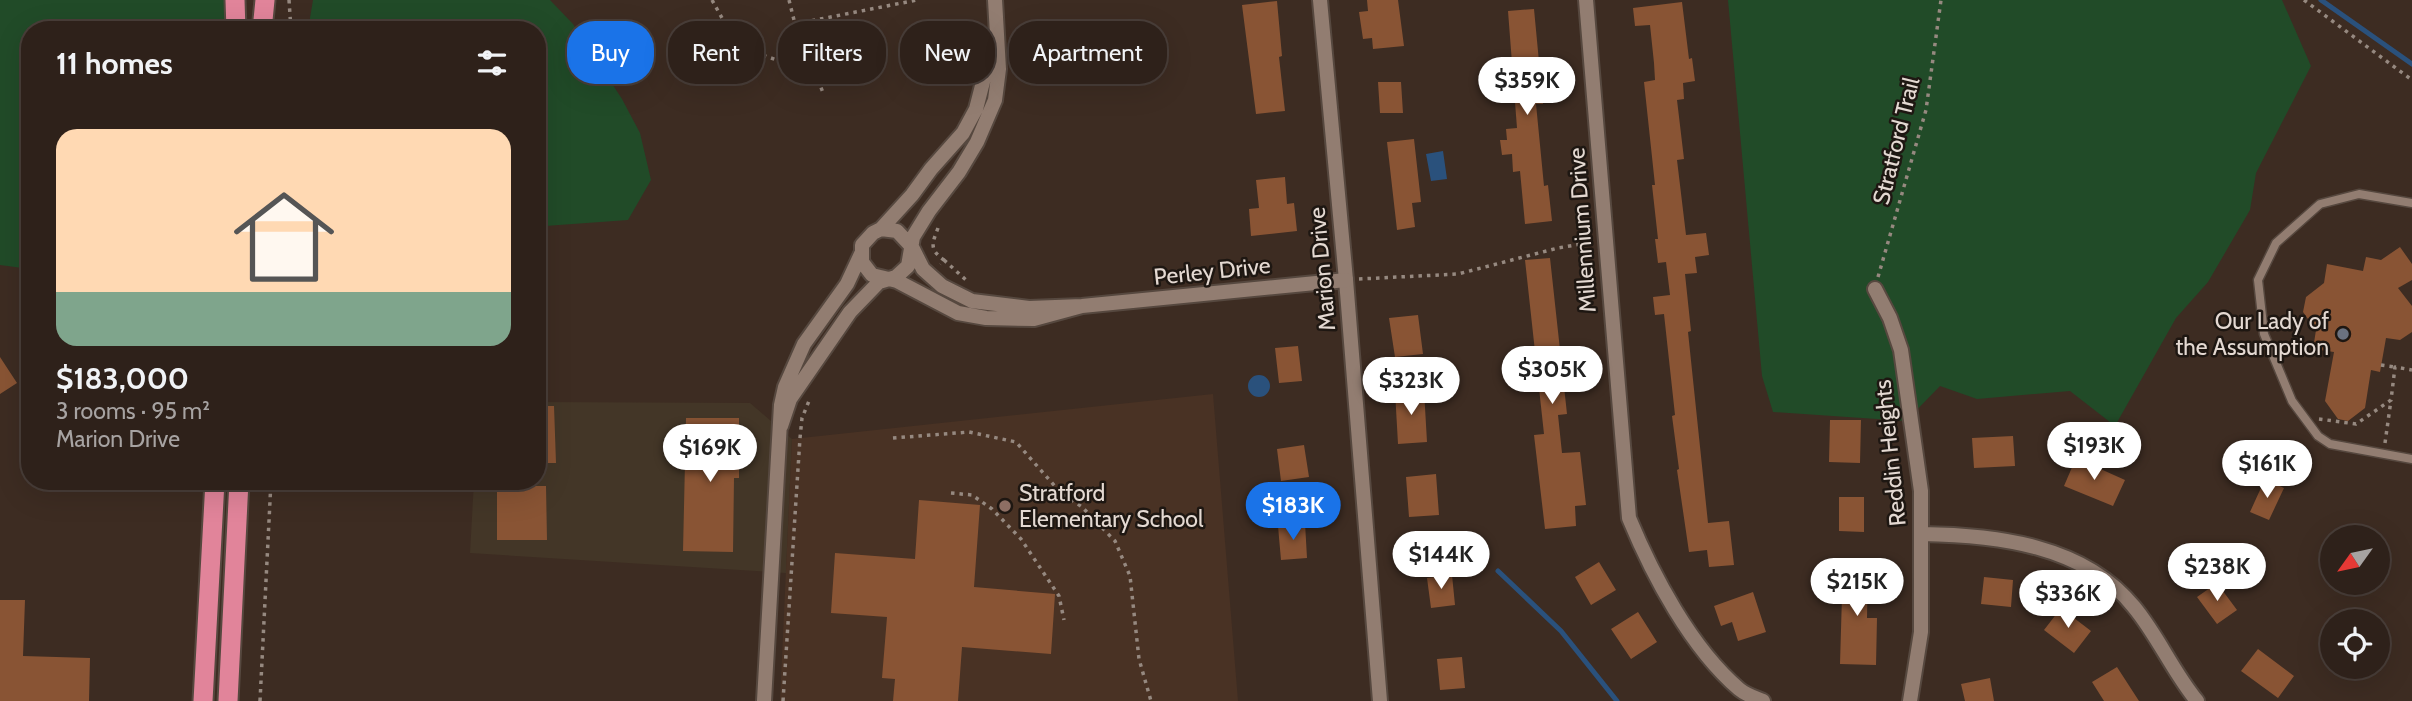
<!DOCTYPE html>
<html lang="en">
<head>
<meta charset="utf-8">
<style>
	:root { --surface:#2e211a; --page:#362923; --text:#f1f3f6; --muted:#a7a3a2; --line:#493e39; --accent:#1a73e8 }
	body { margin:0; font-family:Cabin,sans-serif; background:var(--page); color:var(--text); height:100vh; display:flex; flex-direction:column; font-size:26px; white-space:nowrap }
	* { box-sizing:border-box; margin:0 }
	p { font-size:23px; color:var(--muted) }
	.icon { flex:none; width:38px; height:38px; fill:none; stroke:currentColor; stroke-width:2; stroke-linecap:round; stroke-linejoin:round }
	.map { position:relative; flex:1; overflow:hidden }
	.side { position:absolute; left:21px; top:21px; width:525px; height:469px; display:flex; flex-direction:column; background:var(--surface); border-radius:28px; box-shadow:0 7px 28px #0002,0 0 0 2px var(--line) }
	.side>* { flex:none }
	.hud { position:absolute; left:567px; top:21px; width:665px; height:63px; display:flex; gap:14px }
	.needle { width:46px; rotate:237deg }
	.tools { position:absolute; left:2320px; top:525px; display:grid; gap:14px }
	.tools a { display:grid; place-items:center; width:70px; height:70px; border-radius:50%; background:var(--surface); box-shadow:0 7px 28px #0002,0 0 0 2px var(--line); font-size:35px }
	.price { position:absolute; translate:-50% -60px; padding:0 16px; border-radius:24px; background:#fff; color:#222; font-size:23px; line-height:46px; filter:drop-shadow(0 2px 4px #0008) }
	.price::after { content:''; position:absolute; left:50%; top:42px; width:21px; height:16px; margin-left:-10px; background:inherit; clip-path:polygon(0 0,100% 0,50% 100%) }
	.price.on { background:var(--accent); color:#fff }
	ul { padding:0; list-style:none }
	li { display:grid; align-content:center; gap:14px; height:371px; padding:0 35px }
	li span { display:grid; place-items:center; height:217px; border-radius:21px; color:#555 }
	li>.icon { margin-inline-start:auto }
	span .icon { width:126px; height:126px; fill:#fffc; stroke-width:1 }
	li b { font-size:30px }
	h2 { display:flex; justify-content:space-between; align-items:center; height:84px; padding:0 35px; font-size:30px }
	.chip { padding:0 24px; border-radius:28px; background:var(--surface); box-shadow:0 7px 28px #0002,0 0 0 2px var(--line); font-size:24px; line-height:63px }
	.chip.on { background:var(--accent); color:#fff }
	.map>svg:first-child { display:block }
	.commercial { fill:#433627 }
	.built { fill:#493224 }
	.green { fill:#214b28 }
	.water { fill:#2a517c }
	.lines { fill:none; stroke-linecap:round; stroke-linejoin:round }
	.stream { stroke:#2a517c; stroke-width:5 }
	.building { fill:#895434 }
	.service-casing { stroke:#56483f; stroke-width:11 }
	.minor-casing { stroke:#56483f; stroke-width:18 }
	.tertiary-casing { stroke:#56483f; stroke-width:18 }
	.trunk-casing { stroke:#56483f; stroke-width:23 }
	.path { stroke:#968980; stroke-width:3.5; stroke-dasharray:3.5 5; stroke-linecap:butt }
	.service { stroke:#927d71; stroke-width:8 }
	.minor { stroke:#927d71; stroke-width:14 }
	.tertiary { stroke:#927d71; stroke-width:14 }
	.trunk { stroke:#e1849a; stroke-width:19 }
	.worship-dot { fill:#6b7280; stroke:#1e1712; stroke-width:2.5 }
	.education-dot { fill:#8d6e63; stroke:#1e1712; stroke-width:2.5 }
	.labels { text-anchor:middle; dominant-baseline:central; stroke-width:5; stroke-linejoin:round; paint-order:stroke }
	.street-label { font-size:23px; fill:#e4d9d2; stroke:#1e1712 }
	.poi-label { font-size:23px; fill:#e4d9d2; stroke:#1e1712; text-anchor:end }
</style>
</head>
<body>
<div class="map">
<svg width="2412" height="701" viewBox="0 0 2412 701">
	<rect width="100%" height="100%" fill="#3d2c22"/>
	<path class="commercial" d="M537,402L750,403L792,439L786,573L470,553L474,481H537Z"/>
	<path class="built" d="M1213,394L1238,701H780L792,439Z"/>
	<path class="green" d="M0,0H246L244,30H30V269L0,265Z
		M313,0H550L573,24L622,99L640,133L651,180L628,220L545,226L537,223V30H308Z
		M1728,0H2282L2311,66L2256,173L2250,210L2208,282L2176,318L2115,426L2070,391L1977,399L1940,386L1906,421L1773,412L1762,376Z"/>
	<path class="water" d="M1443,151L1447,179L1431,181L1426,154Z
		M1248 386a11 11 0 1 1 22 0a11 11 0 1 1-22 0Z"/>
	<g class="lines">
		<path class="stream" d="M2321,0L2412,64
			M1498,571L1561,631L1617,701"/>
	</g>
	<path class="building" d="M1367,0H1398L1404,46L1373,49L1372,38L1363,39L1359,12L1368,11Z
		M1277,1L1282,56L1279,57L1285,111L1256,114L1242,5Z
		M1682,2L1689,59L1692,58L1695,81L1683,83L1684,99L1677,100L1684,159L1677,160L1686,235L1706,233L1709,255L1695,257L1697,273L1685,274L1691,331L1688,332L1708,523L1729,521L1734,565L1709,567L1707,550L1689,552L1677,470L1679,469L1672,416L1675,415L1664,314L1655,315L1653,297L1670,295L1666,262L1658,263L1655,239H1658L1652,185H1655L1644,82L1655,80L1654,63L1650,25L1635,26L1633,8Z
		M1534,9L1543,104H1536L1544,186L1548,185L1552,221L1525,224L1520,171L1513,172L1512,154L1502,155L1500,140H1507L1506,129L1517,128L1508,11Z
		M1378,82H1401L1403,113H1380Z
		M1414,139L1421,202L1412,203L1415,227L1397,230L1387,142Z
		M1285,177L1287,204L1294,203L1297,231L1251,236L1249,209L1259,208L1256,180Z
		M2400,247L2412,264V280L2398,288L2412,306V332L2400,340L2386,338L2380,372L2371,370L2365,408L2348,421L2338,419L2325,401L2334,352L2313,349L2316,330L2303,312L2306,297L2324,283L2327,264L2363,271L2366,257L2381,260Z
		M1550,258L1567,414L1558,415L1562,453L1580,452L1586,505L1575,506L1576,526L1545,529L1534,435L1544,434L1525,260Z
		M1418,315L1423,354L1395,357L1389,318Z
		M1298,346L1302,381L1279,383L1275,348Z
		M0,357L17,383L0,394Z
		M1424,390L1427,442L1398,444L1395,391Z
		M537,406H554L556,463H537Z
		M686,418H739V478H734L733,552L683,551Z
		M1830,420H1861L1860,463L1829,462Z
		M2013,436L2015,466L1974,468L1972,438Z
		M1304,445L1309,477L1281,481L1277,449Z
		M2076,458L2125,480L2113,506L2064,486Z
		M1436,474L1439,515L1409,517L1406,477Z
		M2265,479L2284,488L2269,520L2250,512Z
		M497,486H546L547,540H497Z
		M1839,497H1864V532L1839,531Z
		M919,500L980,505L974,587L1055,594L1051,654L962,647L958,701H893L895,679L882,678L887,617L831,613L835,553L915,559Z
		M1305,523L1307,558L1281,560L1278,526Z
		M1843,561L1868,562L1867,618H1877L1876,665L1840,664Z
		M1599,562L1616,590L1591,605L1575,577Z
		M1452,575L1455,605L1431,608L1427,578Z
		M1984,577L2013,580L2011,607L1981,604Z
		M2217,583L2237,610L2217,624L2197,597Z
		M1753,592L1766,632L1738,641L1732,622L1721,626L1714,606Z
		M0,600H25L23,656L90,658L89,701H0Z
		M2061,608L2091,631L2074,653L2044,630Z
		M1638,612L1657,642L1631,659L1611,629Z
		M2258,649L2294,676L2278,698L2241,671Z
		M1462,657L1465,688L1440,690L1437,659Z
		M2117,667L2139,701H2104L2092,682Z
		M1990,678L1994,701H1965L1961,684Z"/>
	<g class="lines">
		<defs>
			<path id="service" d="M2412,203L2359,194L2320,204L2276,243L2258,280L2264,334L2292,401L2318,436L2330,444L2412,459"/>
			<path id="minor" d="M1320,0L1346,280L1380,701
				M1586,0L1629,518C1653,576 1691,648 1739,689C1746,695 1756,698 1763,701
				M1875,289L1890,318L1901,350L1921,491V632L1910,701
				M1922,534C1996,535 2084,545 2134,607C2158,636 2173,672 2197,701"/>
			<path id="tertiary" d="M881,229L912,195L931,169L963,133L976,109L992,47
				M1082,306L1034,319L986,318L958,313L897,281L872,275L862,262V245L873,233L881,229L897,231L912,247L923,269L942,286L972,301L1029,308L1082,306L1346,280
				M781,426L790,399L850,312L879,282L896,277L908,266L913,237L929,211L959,172L977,142L995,100L999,69L995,0
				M764,701L781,405L785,387L804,344L847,284L861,254"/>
			<path id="trunk" d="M235,0L236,30
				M262,30L265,0
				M203,701L215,481
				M228,701L239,481"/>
		</defs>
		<use href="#service" class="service-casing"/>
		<use href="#minor" class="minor-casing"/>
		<use href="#tertiary" class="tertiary-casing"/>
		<use href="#trunk" class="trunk-casing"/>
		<path class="path" d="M289,0L291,30
			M712,0L727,27L765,56L815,73
			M789,0L795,24L824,95
			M2304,0L2412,80
			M795,24L917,0
			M938,228C932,244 929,249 944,260L940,264
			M944,260L966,280
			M1878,277L1926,110L1941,0
			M1359,279L1458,274L1558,248L1593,242
			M2381,365L2395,367
			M2319,419L2356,424L2391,400L2395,367L2412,370
			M893,438L969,432L1016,442L1060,492L1082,507L1115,541L1130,576L1139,659L1151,701
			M2385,443L2391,400
			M951,493L972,495L992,509L1021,539L1059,596L1064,620
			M260,701L271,481
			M783,701L800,438L802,418L809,401"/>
		<use href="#service" class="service"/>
		<use href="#minor" class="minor"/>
		<use href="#tertiary" class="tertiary"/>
		<use href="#trunk" class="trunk"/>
	</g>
	<circle class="worship-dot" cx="2343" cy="334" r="7"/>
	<circle class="education-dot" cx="1005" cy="506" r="7"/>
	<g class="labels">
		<g class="street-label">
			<text transform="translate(1896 141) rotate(-76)">Stratford Trail</text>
			<text transform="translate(1582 230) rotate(-94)">Millennium Drive</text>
			<text transform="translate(1322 269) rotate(-95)">Marion Drive</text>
			<text transform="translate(1212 271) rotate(-6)">Perley Drive</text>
			<text transform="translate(1890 453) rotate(-96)">Reddin Heights</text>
		</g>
		<g class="poi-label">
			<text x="2329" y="321">Our Lady of<tspan x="2329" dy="26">the Assumption</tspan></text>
			<text x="1019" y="493" text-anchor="start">Stratford<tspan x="1019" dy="26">Elementary School</tspan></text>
		</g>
	</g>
</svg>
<div class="tools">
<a><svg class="needle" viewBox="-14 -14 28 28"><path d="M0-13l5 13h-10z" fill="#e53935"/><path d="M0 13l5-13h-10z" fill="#a7a3a2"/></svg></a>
<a><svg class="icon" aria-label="locate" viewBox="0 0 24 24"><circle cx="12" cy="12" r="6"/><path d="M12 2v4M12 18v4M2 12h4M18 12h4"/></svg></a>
</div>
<b class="price" style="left:1527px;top:117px">$359K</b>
<b class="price" style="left:1552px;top:406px">$305K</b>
<b class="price" style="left:1411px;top:417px">$323K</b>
<b class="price" style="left:2094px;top:482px">$193K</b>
<b class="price" style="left:710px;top:484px">$169K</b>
<b class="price" style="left:2267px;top:500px">$161K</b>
<b class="price on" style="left:1293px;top:542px">$183K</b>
<b class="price" style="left:1441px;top:591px">$144K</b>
<b class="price" style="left:2217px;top:603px">$238K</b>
<b class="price" style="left:1857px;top:618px">$215K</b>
<b class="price" style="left:2068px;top:630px">$336K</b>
<div class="hud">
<a class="chip on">Buy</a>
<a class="chip">Rent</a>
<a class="chip">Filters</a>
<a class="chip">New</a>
<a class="chip">Apartment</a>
</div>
<section class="side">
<h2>11 homes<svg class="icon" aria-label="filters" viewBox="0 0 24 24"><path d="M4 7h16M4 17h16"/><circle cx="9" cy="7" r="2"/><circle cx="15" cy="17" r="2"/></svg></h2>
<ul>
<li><span style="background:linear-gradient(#ffd9b3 75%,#7fa58c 0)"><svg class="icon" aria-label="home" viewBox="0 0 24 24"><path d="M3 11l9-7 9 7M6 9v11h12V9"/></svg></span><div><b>$183,000</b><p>3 rooms · 95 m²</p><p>Marion Drive</p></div></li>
</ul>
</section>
</div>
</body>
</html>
